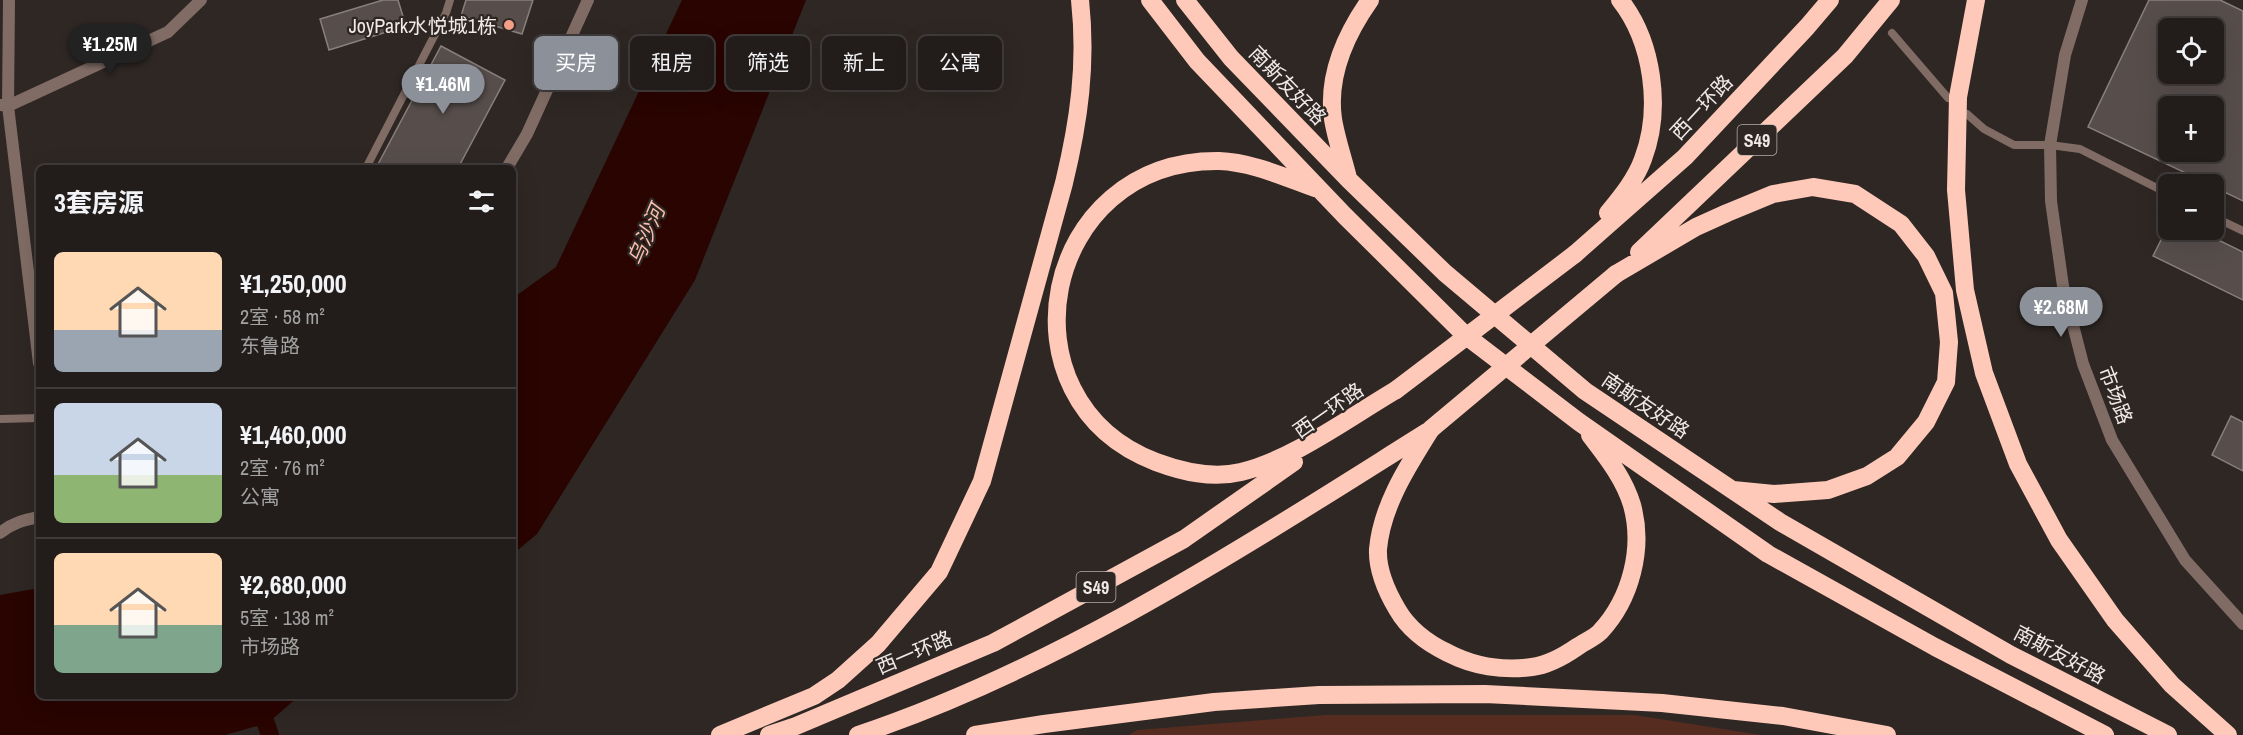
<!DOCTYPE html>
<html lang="zh">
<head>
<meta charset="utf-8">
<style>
	:root { --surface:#221d1b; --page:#2a2624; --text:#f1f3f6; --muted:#a2a2a3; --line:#3f3b3a; --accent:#8c9099 }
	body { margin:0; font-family:"Archivo Narrow","Noto Sans SC",sans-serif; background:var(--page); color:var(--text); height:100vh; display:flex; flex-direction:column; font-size:22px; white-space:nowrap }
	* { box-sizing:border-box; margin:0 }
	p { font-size:20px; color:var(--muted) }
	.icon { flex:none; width:33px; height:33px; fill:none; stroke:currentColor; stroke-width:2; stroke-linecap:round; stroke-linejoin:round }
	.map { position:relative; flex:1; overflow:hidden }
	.side { position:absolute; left:36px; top:165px; width:480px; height:534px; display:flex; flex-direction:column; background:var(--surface); border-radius:9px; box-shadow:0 6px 24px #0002,0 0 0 2px var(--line) }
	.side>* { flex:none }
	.hud { position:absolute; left:534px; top:36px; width:570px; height:54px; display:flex; gap:12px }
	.buttons { position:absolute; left:2158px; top:18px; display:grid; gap:12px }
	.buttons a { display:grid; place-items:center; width:66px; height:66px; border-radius:9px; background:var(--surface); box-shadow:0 6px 24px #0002,0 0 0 2px var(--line); font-size:30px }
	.price { position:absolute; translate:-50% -51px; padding:0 14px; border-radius:21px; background:var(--accent); color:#fff; font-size:20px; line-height:39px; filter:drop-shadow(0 2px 3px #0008) }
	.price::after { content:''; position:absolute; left:50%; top:36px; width:18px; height:14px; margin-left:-9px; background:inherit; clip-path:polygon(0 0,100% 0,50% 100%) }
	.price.active { background:#222; color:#fff }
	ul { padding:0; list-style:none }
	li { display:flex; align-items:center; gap:18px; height:150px; padding:0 18px }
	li+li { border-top:2px solid var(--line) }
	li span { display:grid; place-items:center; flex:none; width:168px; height:120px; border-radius:9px; color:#555 }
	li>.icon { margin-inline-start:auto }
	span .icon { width:72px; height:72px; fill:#fffc; stroke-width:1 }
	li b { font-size:26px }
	h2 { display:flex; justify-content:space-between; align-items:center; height:72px; padding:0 18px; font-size:26px }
	.pill { padding:0 21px; border-radius:9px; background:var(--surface); box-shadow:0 6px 24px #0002,0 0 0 2px var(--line); font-size:21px; line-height:54px }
	.pill.active { background:var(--accent); color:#fff }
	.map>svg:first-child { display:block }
	.green { fill:#552c1f }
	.water { fill:#290400 }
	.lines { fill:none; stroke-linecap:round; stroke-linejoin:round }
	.canal { stroke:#290400; stroke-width:18 }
	.building { fill:#574e4c; stroke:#897f7d; stroke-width:1.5; fill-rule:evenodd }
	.lane { stroke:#816c65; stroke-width:8 }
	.street { stroke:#816c65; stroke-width:12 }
	.highway { stroke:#fec9b8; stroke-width:18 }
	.highway-bridge { stroke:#fec9b8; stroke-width:18 }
	.poi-dot { fill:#f39f85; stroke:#2e2724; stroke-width:2 }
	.labels { text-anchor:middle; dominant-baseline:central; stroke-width:4.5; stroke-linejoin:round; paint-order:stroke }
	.shield { fill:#2e2724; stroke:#b5afad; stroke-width:1.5 }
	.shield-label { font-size:18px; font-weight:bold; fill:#efe9e8 }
	.poi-label { font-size:20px; fill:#efe9e8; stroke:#2e2724; text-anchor:end }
	.street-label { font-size:20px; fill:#efe9e8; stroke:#2e2724 }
	.water-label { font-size:21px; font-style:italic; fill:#fdbfac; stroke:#2e2724 }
</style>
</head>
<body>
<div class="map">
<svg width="2243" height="735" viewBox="0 0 2243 735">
	<rect width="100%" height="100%" fill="#2e2724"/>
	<path class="green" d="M1325,715H1635L1761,735H1129L1137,730Z"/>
	<path class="water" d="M682,0H806L695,280L537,534L513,554V298L556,267Z
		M39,588V696H299L268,723L225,735H0V595Z"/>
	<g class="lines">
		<path class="canal" d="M256,696L270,735"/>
	</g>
	<path class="building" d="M383,0H398L406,26L329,50L320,19Z
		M466,0H533L522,34L461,16Z
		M2149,0H2220L2243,11V201L2214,187V184H2209L2088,127ZM2169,28H2214V74H2169ZM2169,106H2214V152H2169Z
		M441,46L505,80L458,168H376Z
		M2166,230H2198L2243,252V300L2153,256Z
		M2231,416L2243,422V471L2212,455Z"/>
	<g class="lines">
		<path class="lane" d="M1892,33L1948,98
			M1967,114L1984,129L2014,145H2050L2080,149L2169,194
			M366,168L446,13L450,0
			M2214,217L2243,231
			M0,419L39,418"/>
		<path class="street" d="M9,0L8,106L39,363
			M2082,0L2065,55L2050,145L2051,201L2063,286L2083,364L2112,440L2185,560L2243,624
			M1,105L8,106L168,32L201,0
			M507,168L527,134L588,0
			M0,533C12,523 24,520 39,517"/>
		<path class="highway" d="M1150,0L1197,61L1345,216L1465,335L1579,422L1768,554L1935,647L2105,735
			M1185,0L1231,58L1349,180L1445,273L1585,391L1780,522L2011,655L2168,735
			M1976,0L1958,97L1956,190L1965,290L1984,373L2018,464L2059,540L2115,620L2172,685L2228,735
			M1348,178C1343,158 1336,138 1333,119C1327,76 1346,34 1370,0
			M1315,188C1284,177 1251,162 1219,161C1041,159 994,400 1156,462C1183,472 1212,479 1241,472C1292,460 1350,417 1396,390
			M1608,213C1621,197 1636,179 1643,159C1662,109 1653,42 1620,0
			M1639,252L1845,56L1891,0
			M1575,254L1685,157L1807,27L1830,0
			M1616,274L1696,227L1727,213L1773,194L1813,187L1855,194L1901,224L1926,256L1944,293L1949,342L1946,382L1926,422L1897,457L1867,476L1828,490L1774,494L1733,490
			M1431,429C1408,466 1382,505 1378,549C1377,570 1387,592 1397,609C1409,630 1427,643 1448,653C1473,666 1503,671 1532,667C1548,665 1564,656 1577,647C1584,642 1594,638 1600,632C1631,599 1644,548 1632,505C1624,478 1606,456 1590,435
			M720,735L814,696L838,680L878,644L939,572L982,481L1064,183C1079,121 1087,64 1080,0
			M769,735L796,726L993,643L1184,539L1294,462
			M858,735C1063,666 1245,546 1427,432
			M975,735L1044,724L1214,702L1319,695L1485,694L1662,703L1783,716L1887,735"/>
		<path class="highway-bridge" d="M1396,390L1575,254
			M1431,429L1616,274"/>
	</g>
	<circle class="poi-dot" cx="509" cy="25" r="6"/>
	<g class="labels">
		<g class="shield">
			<rect x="1737.5" y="125" width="39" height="30" rx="4.5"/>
			<rect x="1076.5" y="572" width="39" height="30" rx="4.5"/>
		</g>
		<g class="shield-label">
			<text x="1757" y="140">S49</text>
			<text x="1096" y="587">S49</text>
		</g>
		<g class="poi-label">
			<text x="497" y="25">JoyPark水悦城1栋</text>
		</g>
		<g class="street-label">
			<text transform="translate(1288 85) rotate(46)">南斯友好路</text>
			<text transform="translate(1701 107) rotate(-47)">西一环路</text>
			<text transform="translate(2116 395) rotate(69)">市场路</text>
			<text transform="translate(1646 405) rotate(34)">南斯友好路</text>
			<text transform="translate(1328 410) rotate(-35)">西一环路</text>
			<text transform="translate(914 652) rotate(-23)">西一环路</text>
			<text transform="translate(2060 654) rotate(28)">南斯友好路</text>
		</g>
		<g class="water-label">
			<text transform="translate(646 235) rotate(-67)">乌沙河</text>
		</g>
	</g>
</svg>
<div class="buttons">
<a><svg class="icon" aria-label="locate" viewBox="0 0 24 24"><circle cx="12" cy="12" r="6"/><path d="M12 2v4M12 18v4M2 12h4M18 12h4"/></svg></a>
<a>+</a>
<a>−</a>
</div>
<b class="price active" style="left:110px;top:75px">¥1.25M</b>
<b class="price" style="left:443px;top:115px">¥1.46M</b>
<b class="price" style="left:2061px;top:338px">¥2.68M</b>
<div class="hud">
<a class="pill active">买房</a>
<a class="pill">租房</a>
<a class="pill">筛选</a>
<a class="pill">新上</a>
<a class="pill">公寓</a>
</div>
<section class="side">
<h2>3套房源<svg class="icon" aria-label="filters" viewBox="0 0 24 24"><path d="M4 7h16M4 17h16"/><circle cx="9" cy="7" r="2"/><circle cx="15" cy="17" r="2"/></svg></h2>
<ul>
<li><span style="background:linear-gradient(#ffd9b3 65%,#9aa5b1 0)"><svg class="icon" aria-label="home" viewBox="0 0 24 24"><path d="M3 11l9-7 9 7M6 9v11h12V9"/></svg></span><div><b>¥1,250,000</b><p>2室 · 58 m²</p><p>东鲁路</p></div></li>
<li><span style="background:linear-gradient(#c9d6e8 60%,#8fb573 0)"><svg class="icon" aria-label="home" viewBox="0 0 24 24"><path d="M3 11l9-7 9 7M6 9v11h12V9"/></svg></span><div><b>¥1,460,000</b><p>2室 · 76 m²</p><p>公寓</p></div></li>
<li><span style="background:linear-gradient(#ffd9b3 60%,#7fa58c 0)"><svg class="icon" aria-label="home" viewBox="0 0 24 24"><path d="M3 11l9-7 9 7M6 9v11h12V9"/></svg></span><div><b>¥2,680,000</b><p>5室 · 138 m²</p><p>市场路</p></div></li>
</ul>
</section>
</div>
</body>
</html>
